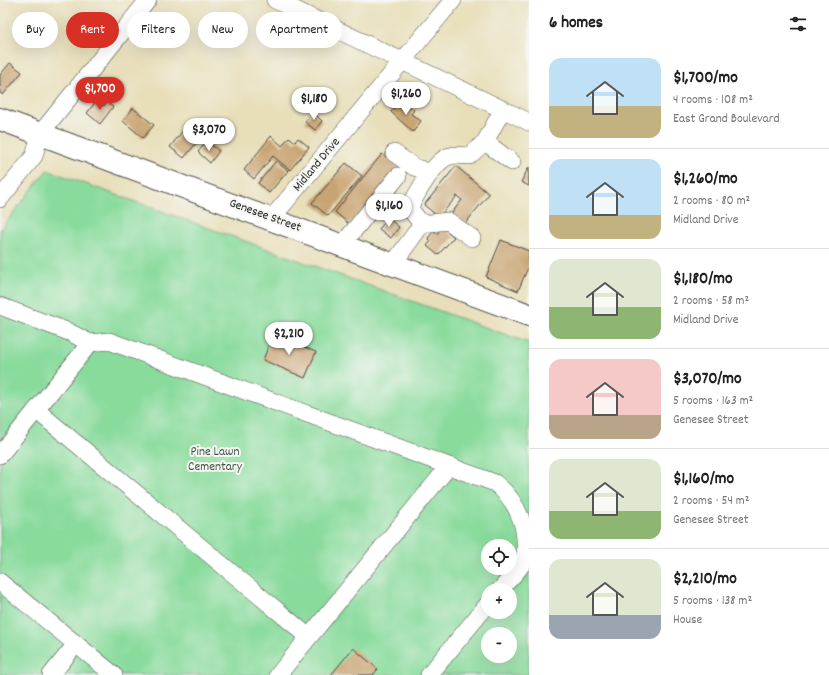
<!DOCTYPE html>
<html lang="en">
<head>
<meta charset="utf-8">
<style>
	:root { --surface:#fff; --page:#f6f6f6; --text:#222; --muted:#767676; --line:#e0e0e0; --accent:#d93025 }
	body { margin:0; font-family:Dekko,sans-serif; background:var(--page); color:var(--text); height:100vh; display:flex; flex-direction:column; font-size:15px; white-space:nowrap }
	* { box-sizing:border-box; margin:0 }
	p { font-size:13px; color:var(--muted) }
	.icon { flex:none; width:22px; height:22px; fill:none; stroke:currentColor; stroke-width:2; stroke-linecap:round; stroke-linejoin:round }
	.map { position:relative; flex:1; overflow:hidden }
	.drawer { display:flex; flex-direction:column; background:var(--surface); width:300px }
	.drawer>* { flex:none }
	.top-card { position:absolute; left:12px; top:12px; width:380px; height:36px; display:flex; gap:8px }
	.fabs { position:absolute; left:481px; top:539px; display:grid; gap:8px }
	.fabs a { display:grid; place-items:center; width:36px; height:36px; border-radius:50%; background:var(--surface); box-shadow:0 4px 16px #0002; font-size:20px }
	.price { position:absolute; translate:-50% -34px; padding:0 9px; border-radius:14px; background:#fff; color:#222; font-size:13px; line-height:26px; filter:drop-shadow(0 1px 2px #0008) }
	.price::after { content:''; position:absolute; left:50%; top:24px; width:12px; height:9px; margin-left:-6px; background:inherit; clip-path:polygon(0 0,100% 0,50% 100%) }
	.price.on { background:var(--accent); color:#fff }
	ul { padding:0; list-style:none }
	li { display:flex; align-items:center; gap:12px; height:100px; padding:0 20px }
	li+li { border-top:1px solid var(--line) }
	li span { display:grid; place-items:center; flex:none; width:112px; height:80px; border-radius:12px; color:#555 }
	li>.icon { margin-inline-start:auto }
	span .icon { width:48px; height:48px; fill:#fffc; stroke-width:1 }
	li b { font-size:17px }
	h2 { display:flex; justify-content:space-between; align-items:center; height:48px; padding:0 20px; font-size:17px }
	.chip { padding:0 14px; border-radius:18px; background:var(--surface); box-shadow:0 4px 16px #0002; font-size:14px; line-height:36px }
	.chip.on { background:var(--accent); color:#fff }
	main { display:flex; flex:1; min-height:0 }
	.map>svg:first-child { display:block }
	.green { fill:#89db9c; stroke:#5a8364; fill-rule:evenodd }
	.building { fill:#c9a473 }
	.lines { fill:none; stroke-linecap:round; stroke-linejoin:round }
	.minor-casing { stroke:#474640; stroke-width:18 }
	.major-casing { stroke:#474640; stroke-width:24 }
	.minor { stroke:#fff; stroke-width:17 }
	.major { stroke:#fff; stroke-width:22 }
	.labels { text-anchor:middle; dominant-baseline:central; stroke-width:4; stroke-linejoin:round; paint-order:stroke }
	.street-label { font-size:13px; fill:#2b2b2b; stroke:#f6f6f2 }
	.park-label { font-size:13px; fill:#425747; stroke:#f6f6f2 }
</style>
</head>
<body>
<main>
<div class="map">
<svg width="529" height="675" viewBox="0 0 529 675">
	<rect width="100%" height="100%" fill="#f6f6f2"/>
	<filter id="ink" filterUnits="userSpaceOnUse"><feTurbulence type="fractalNoise" baseFrequency=".025" numOctaves="2"/><feDisplacementMap in="SourceGraphic" scale="8" xChannelSelector="R" yChannelSelector="G"/><feConvolveMatrix kernelMatrix="1 2 1 2 8 2 1 2 1" color-interpolation-filters="sRGB"/></filter>
	<filter id="wash" filterUnits="userSpaceOnUse"><feTurbulence type="fractalNoise" baseFrequency=".012" numOctaves="4" result="noise"/><feDisplacementMap in="SourceGraphic" scale="16" xChannelSelector="R" yChannelSelector="G"/><feGaussianBlur stdDeviation="0.9" result="paint"/><feColorMatrix in="noise" values="0 0 0 0 0 0 0 0 0 0 0 0 0 0 0 0 0 1.4 0 .05"/><feComposite in="paint" operator="in"/></filter>
	<g filter="url(#wash)">
		<rect width="100%" height="100%" fill="#e8dfba"/>
		<path class="green" d="M47,170L529,343V675H0V230ZM488,546H510V568H488ZM488,590H510V612H488ZM488,634H510V656H488Z"/>
		<g id="blocks">
			<path class="building" d="M10,63L22,72L3,95L0,93V75Z
				M97,100L104,106L107,102L113,107L100,124L87,113Z
				M400,100L414,110L411,114L421,121L413,132L391,112Z
				M133,108L154,125L143,138L123,121Z
				M313,112L322,121L315,130L305,122Z
				M188,124L202,136L184,158L170,147Z
				M271,136L282,146L289,137L295,142L298,138L309,147L290,170L273,156L254,179L244,170Z
				M207,141L219,151L210,163L198,152Z
				M382,154L399,167L374,199L349,224L335,212Z
				M276,161L288,171L269,193L258,183Z
				M346,163L362,176L328,216L312,203Z
				M456,166L489,194L464,225L451,214L462,200L457,196L439,217L424,205Z
				M529,167V186L521,182Z
				M388,218L399,227L391,238L379,229Z
				M442,227L454,237L438,255L427,246L431,241L428,238L434,231L437,234Z
				M501,240L529,251V265L518,291L486,277Z
				M273,334L316,352L305,378L263,360Z
				M353,648L378,669L373,675H331Z"/>
		</g>
	</g>
	<g filter="url(#ink)">
		<use href="#blocks" fill-opacity="0" stroke="#474640" stroke-width="1"/>
		<g class="lines">
			<defs>
				<path id="minor" d="M275,0L529,122
					M485,142L512,162
					M394,153L414,167L431,173
					M0,199L34,156L40,134L148,0
					M272,218L453,0
					M422,224L448,221L472,238
					M342,245L398,176
					M393,264L422,224L409,208C417,194 434,160 450,156C456,154 464,156 469,156L485,142L503,109
					M0,306L69,332L90,343
					M36,410L309,637
					M0,455L90,343L109,341L495,483C519,502 529,530 524,561C519,571 507,581 500,590
					M0,582L114,675
					M51,675L76,644
					M278,675L449,466
					M429,675L488,604"/>
				<path id="major" d="M0,119L529,315"/>
			</defs>
			<use href="#minor" class="minor-casing"/>
			<use href="#major" class="major-casing"/>
			<use href="#minor" class="minor"/>
			<use href="#major" class="major"/>
		</g>
	</g>
	<g class="labels">
		<g class="street-label">
			<text transform="translate(317 165) rotate(-50)">Midland Drive</text>
			<text transform="translate(265 216) rotate(20)">Genesee Street</text>
		</g>
		<g class="park-label">
			<text x="215" y="452">Pine Lawn<tspan x="215" dy="15">Cementary</tspan></text>
		</g>
	</g>
</svg>
<div class="fabs">
<a><svg class="icon" aria-label="locate" viewBox="0 0 24 24"><circle cx="12" cy="12" r="6"/><path d="M12 2v4M12 18v4M2 12h4M18 12h4"/></svg></a>
<a>+</a>
<a>−</a>
</div>
<b class="price on" style="left:100px;top:111px">$1,700</b>
<b class="price" style="left:406px;top:116px">$1,260</b>
<b class="price" style="left:314px;top:121px">$1,180</b>
<b class="price" style="left:209px;top:152px">$3,070</b>
<b class="price" style="left:389px;top:228px">$1,160</b>
<b class="price" style="left:289px;top:356px">$2,210</b>
<div class="top-card">
<a class="chip">Buy</a>
<a class="chip on">Rent</a>
<a class="chip">Filters</a>
<a class="chip">New</a>
<a class="chip">Apartment</a>
</div>
</div>
<section class="drawer">
<h2>6 homes<svg class="icon" aria-label="filters" viewBox="0 0 24 24"><path d="M4 7h16M4 17h16"/><circle cx="9" cy="7" r="2"/><circle cx="15" cy="17" r="2"/></svg></h2>
<ul>
<li><span style="background:linear-gradient(#bfe0f5 60%,#c2b280 0)"><svg class="icon" aria-label="home" viewBox="0 0 24 24"><path d="M3 11l9-7 9 7M6 9v11h12V9"/></svg></span><div><b>$1,700/mo</b><p>4 rooms · 108 m²</p><p>East Grand Boulevard</p></div></li>
<li><span style="background:linear-gradient(#bfe0f5 70%,#c2b280 0)"><svg class="icon" aria-label="home" viewBox="0 0 24 24"><path d="M3 11l9-7 9 7M6 9v11h12V9"/></svg></span><div><b>$1,260/mo</b><p>2 rooms · 80 m²</p><p>Midland Drive</p></div></li>
<li><span style="background:linear-gradient(#dfe7d0 60%,#8fb573 0)"><svg class="icon" aria-label="home" viewBox="0 0 24 24"><path d="M3 11l9-7 9 7M6 9v11h12V9"/></svg></span><div><b>$1,180/mo</b><p>2 rooms · 58 m²</p><p>Midland Drive</p></div></li>
<li><span style="background:linear-gradient(#f6c9c9 70%,#b9a48a 0)"><svg class="icon" aria-label="home" viewBox="0 0 24 24"><path d="M3 11l9-7 9 7M6 9v11h12V9"/></svg></span><div><b>$3,070/mo</b><p>5 rooms · 163 m²</p><p>Genesee Street</p></div></li>
<li><span style="background:linear-gradient(#dfe7d0 65%,#8fb573 0)"><svg class="icon" aria-label="home" viewBox="0 0 24 24"><path d="M3 11l9-7 9 7M6 9v11h12V9"/></svg></span><div><b>$1,160/mo</b><p>2 rooms · 54 m²</p><p>Genesee Street</p></div></li>
<li><span style="background:linear-gradient(#dfe7d0 70%,#9aa5b1 0)"><svg class="icon" aria-label="home" viewBox="0 0 24 24"><path d="M3 11l9-7 9 7M6 9v11h12V9"/></svg></span><div><b>$2,210/mo</b><p>5 rooms · 138 m²</p><p>House</p></div></li>
</ul>
</section>
</main>
</body>
</html>
